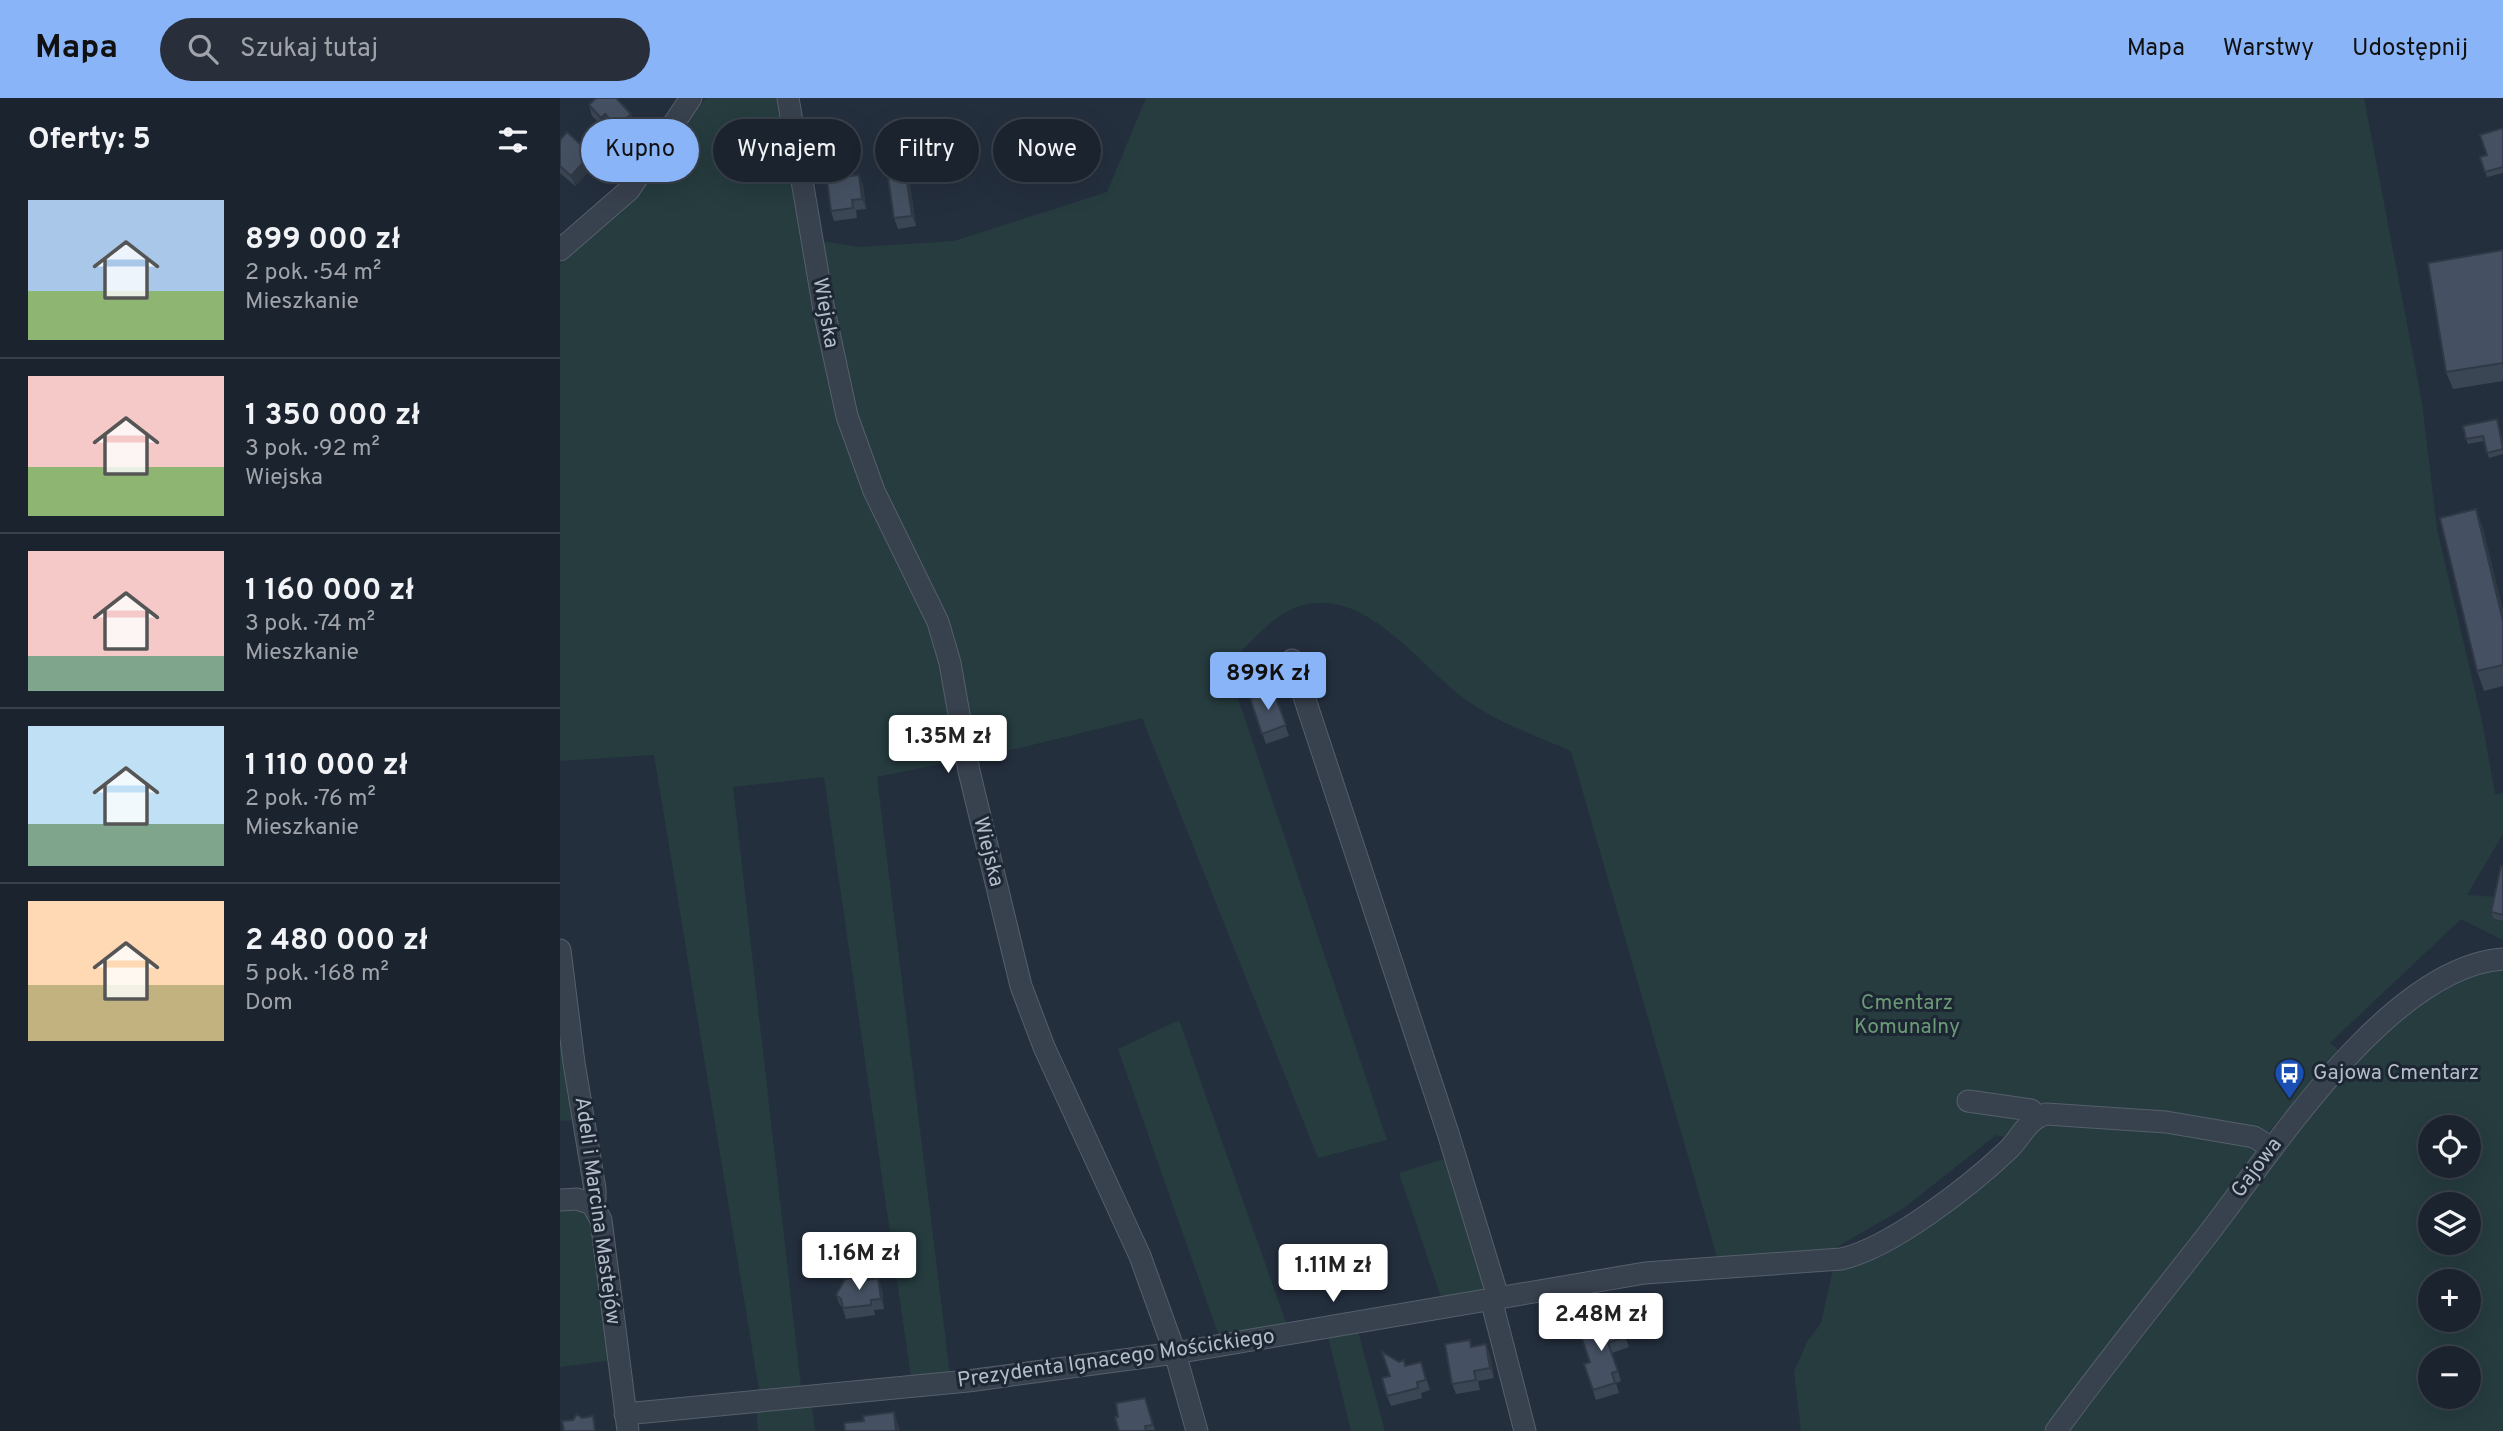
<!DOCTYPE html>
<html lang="pl">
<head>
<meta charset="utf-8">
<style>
	:root { --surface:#1b232e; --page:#282f3a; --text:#f1f3f6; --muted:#a0a4aa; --line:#39404a; --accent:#8ab4f8 }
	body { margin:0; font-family:Overpass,sans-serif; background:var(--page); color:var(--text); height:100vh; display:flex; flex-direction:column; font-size:26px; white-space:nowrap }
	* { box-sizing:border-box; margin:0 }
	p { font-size:23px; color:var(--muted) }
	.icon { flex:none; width:38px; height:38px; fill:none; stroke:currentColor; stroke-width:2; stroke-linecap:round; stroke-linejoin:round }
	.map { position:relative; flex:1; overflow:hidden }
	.panel { display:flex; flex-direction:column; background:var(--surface); width:560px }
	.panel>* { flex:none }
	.guide { position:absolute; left:21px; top:21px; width:665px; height:63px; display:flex; gap:14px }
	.fabs { position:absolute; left:1858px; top:1017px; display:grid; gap:14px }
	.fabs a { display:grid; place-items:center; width:63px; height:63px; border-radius:50%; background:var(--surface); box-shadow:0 7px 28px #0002,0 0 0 2px var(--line); font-size:35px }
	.price { position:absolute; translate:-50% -60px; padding:0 16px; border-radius:7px; background:#fff; color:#222; font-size:23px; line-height:46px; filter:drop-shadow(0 2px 4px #0008) }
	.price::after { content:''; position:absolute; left:50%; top:42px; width:21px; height:16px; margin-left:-10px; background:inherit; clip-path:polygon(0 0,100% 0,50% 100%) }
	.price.active { background:var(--accent); color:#111 }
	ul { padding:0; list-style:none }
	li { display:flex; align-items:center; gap:21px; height:175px; padding:0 28px }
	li+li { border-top:2px solid var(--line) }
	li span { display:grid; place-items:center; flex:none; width:196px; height:140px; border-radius:0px; color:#555 }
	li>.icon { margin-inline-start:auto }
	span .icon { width:84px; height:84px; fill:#fffc; stroke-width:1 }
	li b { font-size:30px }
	h2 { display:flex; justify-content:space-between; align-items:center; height:84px; padding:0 28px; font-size:30px }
	.pill { padding:0 24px; border-radius:32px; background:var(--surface); box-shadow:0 7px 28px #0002,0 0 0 2px var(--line); font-size:24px; line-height:63px }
	.pill.active { background:var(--accent); color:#111 }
	header { display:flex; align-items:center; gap:42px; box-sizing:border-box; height:98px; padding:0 35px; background:var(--accent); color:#111 }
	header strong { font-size:33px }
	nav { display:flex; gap:38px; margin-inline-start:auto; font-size:24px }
	.search { width:490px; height:63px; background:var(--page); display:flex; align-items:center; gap:18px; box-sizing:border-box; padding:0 24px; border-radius:38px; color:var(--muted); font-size:26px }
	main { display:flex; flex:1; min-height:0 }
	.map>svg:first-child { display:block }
	.green { fill:#263c3f; fill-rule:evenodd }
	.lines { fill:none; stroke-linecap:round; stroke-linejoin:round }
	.minor-casing { stroke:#565f6c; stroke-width:23 }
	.minor { stroke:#38414e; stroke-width:21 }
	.wall { fill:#3b4654 }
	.shaded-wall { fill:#303945 }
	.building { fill:#455162; stroke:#303945; stroke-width:2 }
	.labels { text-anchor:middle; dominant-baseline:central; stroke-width:6; stroke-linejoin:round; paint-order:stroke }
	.street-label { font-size:21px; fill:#b4bcc9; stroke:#1d2633 }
	.park-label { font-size:21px; fill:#6b9a76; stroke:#1d2633 }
	.poi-label { font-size:21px; fill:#b4bcc9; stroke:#1d2633; text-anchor:start }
</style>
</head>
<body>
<header>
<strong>Mapa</strong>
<div class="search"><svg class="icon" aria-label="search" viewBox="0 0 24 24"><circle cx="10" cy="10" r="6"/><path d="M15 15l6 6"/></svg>Szukaj tutaj</div>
<nav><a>Mapa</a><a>Warstwy</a><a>Udostępnij</a></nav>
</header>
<main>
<section class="panel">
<h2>Oferty: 5<svg class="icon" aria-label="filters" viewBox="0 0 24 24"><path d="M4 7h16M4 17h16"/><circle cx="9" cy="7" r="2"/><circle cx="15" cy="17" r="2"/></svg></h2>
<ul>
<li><span style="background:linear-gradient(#a9c7e8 65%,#8fb573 0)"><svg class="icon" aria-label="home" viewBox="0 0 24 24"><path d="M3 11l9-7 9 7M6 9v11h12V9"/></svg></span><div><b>899 000 zł</b><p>2 pok. · 54 m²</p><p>Mieszkanie</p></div></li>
<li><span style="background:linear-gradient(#f6c9c9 65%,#8fb573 0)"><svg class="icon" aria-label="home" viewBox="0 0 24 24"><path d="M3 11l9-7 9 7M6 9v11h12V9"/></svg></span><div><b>1 350 000 zł</b><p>3 pok. · 92 m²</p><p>Wiejska</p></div></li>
<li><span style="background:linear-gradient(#f6c9c9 75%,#7fa58c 0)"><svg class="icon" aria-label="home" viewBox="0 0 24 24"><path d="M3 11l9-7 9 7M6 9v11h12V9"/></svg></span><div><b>1 160 000 zł</b><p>3 pok. · 74 m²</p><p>Mieszkanie</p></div></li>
<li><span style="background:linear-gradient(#bfe0f5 70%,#7fa58c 0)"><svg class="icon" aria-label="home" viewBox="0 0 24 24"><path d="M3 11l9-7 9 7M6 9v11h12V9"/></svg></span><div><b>1 110 000 zł</b><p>2 pok. · 76 m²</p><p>Mieszkanie</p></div></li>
<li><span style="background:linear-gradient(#ffd9b3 60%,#c2b280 0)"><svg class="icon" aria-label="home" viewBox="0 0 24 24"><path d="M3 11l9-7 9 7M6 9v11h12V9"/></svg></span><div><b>2 480 000 zł</b><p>5 pok. · 168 m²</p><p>Dom</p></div></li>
</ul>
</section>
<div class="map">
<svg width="1943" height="1333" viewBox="0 0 1943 1333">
	<rect width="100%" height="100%" fill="#242f3e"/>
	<path class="green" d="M146,0H221L260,143L300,149L394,143L547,94L586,0H1804L1862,305L1877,431L1922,623L1935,696L1943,695V736L1907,797L1936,799L1934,821L1943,824V842L1901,821L1770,945L1781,954L1707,1035L1464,1005L1449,1040L1436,1037L1344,1110L1272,1152L1158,1162L1011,653C974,637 933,623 901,598C854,562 796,477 726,514C705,526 685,551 667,568L827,1042L758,1060L582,620L464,649L317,679L390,1277L351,1279L264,679L173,689L241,1288L200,1298L94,657L0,663V166L85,83Z
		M1943,870V1333H1508L1759,1006C1798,961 1848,901 1906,879C1918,875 1931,873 1943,870ZM1871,1029H1909V1068H1871ZM1871,1106H1909V1144H1871ZM1871,1183H1909V1222H1871ZM1871,1260H1909V1298H1871Z
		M0,884L20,1022L0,1023Z
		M619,922L727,1227L660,1241L558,951Z
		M1490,1025L1581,1027L1703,1050L1538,1258L1485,1333H1241L1234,1274L1247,1244L1261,1225L1274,1167Z
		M890,1059L927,1192L882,1202L839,1075Z
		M0,1107L29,1113L54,1262L0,1269Z
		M796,1226L825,1333H791L767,1234Z
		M251,1300L255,1333H198L196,1305Z"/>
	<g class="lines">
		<defs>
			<path id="minor" d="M228,0L264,212L287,318L314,393L378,524L390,565L409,673L461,888L484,949L580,1158L615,1255L637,1333
				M0,152L69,92L131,0
				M732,562L888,1035L938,1199
				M0,852L14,965L35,1091V1102L32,1106L41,1122L68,1333
				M1408,1003L1471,1012L1478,1019
				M0,1102L17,1101L32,1106
				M931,1201L965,1333
				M65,1316L408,1283L615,1255L1085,1175L1281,1161C1331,1150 1410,1088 1448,1052C1461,1040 1467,1021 1486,1016L1606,1024L1694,1039L1712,1050
				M1496,1333C1544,1267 1595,1204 1645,1140C1711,1056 1828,869 1943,861"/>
		</defs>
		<use href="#minor" class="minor-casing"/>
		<use href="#minor" class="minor"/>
	</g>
	<path class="wall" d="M29,7L71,16L74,26L61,39L48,26L44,30L32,18Z
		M1943,30V75L1927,79L1920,59L1927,57Z
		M0,42L31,56L35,67L15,88L0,75Z
		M346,77L350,87L356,128L338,131L334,120Z
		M303,87L306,111L296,112L297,120L274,123L271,113Z
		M1943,152V283L1893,291L1886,274Z
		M1937,321L1943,345V356L1929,360L1924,343L1908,346L1906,341Z
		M1916,411L1923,431L1943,513V588L1924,593L1917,573Z
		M713,592L729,638L706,646L690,600Z
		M1943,768V823L1934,821L1931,814Z
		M307,1178L309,1182L322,1191L324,1211L314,1212L315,1217L286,1221L282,1209L280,1207L276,1197Z
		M1012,1212L1020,1236L1005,1240L997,1216Z
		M1059,1222L1069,1249L1052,1255L1061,1283L1056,1285L1059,1295L1036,1302L1024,1266L1030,1264Z
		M910,1242L912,1249L930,1256L934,1280L918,1283L920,1292L896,1296L892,1286Z
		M861,1264L870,1292L861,1295L862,1300L831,1308L827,1298L830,1278L846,1268Z
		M585,1300L595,1332L559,1333L558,1319Z"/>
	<path class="shaded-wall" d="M45,16L48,26L44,30L41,20Z
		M71,16L74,26L61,39L57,29Z
		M31,56L35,67L15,88L11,78Z
		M299,77L303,87L306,111L302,101Z
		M346,77L350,87L356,128L352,118Z
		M1916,411L1923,431L1943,513V523Z
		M318,1180L322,1191L324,1211L321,1201Z
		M926,1246L930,1256L934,1280L930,1270Z
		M334,1314L339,1329L340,1333H336Z"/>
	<path class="building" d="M36,0H56L71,16L57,29L45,16L41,20L29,7Z
		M1943,30V69L1925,74L1920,59L1927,57L1920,37Z
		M7,34L31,56L11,78L0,68V42Z
		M299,77L302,101L292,102L293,110L271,113L267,81Z
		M346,77L352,118L334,120L328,80Z
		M1943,152V265L1886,274L1868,165Z
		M1937,321L1943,351L1927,355L1923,338L1906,341L1903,328Z
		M1916,411L1943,523V567L1917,573L1880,420Z
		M713,592L726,627L702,636L690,600Z
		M1941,768H1943V817L1931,814Z
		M307,1178L308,1182L318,1180L321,1201L311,1202V1207L283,1210L281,1201L276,1197L285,1181Z
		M1012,1212L1018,1230L1004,1235L997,1216Z
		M1059,1222L1065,1239L1048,1245L1058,1273L1052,1275L1055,1285L1033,1292L1024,1266L1030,1264L1020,1235Z
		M910,1242L911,1249L926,1246L930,1270L914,1273L916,1282L892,1286L885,1246Z
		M822,1254L839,1264L844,1262L845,1268L861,1264L866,1282L857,1284L858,1290L827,1298L822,1280L830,1278Z
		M585,1300L593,1327L585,1328L586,1333H559L555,1319H558L556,1305Z
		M334,1314L336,1333H285L284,1325L304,1323L303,1318Z
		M17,1316L22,1320L33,1318L35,1333H4L2,1323L13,1322Z"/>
	<defs>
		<symbol id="bus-pin" viewBox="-11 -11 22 30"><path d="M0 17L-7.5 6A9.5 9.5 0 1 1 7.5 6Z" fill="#1a4fb4" stroke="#1d2633"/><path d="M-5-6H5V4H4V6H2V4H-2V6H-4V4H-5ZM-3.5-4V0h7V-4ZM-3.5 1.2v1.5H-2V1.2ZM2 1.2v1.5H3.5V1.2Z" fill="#fff"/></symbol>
	</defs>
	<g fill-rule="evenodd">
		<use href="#bus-pin" x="1712" y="958" width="35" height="47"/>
	</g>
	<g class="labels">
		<g class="street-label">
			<text transform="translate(265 215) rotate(80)">Wiejska</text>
			<text transform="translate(428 754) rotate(76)">Wiejska</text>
			<text transform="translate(1697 1070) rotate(-53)">Gajowa</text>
			<text transform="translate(37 1113) rotate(82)">Adeli i Marcina Mastejów</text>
			<text transform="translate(556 1261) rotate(-8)">Prezydenta Ignacego Mościckiego</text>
		</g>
		<g class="park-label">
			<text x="1347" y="905">Cmentarz<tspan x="1347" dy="24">Komunalny</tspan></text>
		</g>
		<g class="poi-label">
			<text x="1753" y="975">Gajowa Cmentarz</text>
		</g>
	</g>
</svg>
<div class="fabs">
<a><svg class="icon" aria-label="locate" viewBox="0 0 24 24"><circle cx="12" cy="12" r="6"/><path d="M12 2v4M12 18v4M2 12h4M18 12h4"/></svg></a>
<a><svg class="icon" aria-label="layers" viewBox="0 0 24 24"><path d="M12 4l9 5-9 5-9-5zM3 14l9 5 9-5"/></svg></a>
<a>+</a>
<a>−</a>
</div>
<b class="price active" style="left:708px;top:614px">899K zł</b>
<b class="price" style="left:388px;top:677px">1.35M zł</b>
<b class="price" style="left:299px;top:1194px">1.16M zł</b>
<b class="price" style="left:773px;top:1206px">1.11M zł</b>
<b class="price" style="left:1041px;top:1255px">2.48M zł</b>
<div class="guide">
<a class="pill active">Kupno</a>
<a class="pill">Wynajem</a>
<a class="pill">Filtry</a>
<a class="pill">Nowe</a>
</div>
</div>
</main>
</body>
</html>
